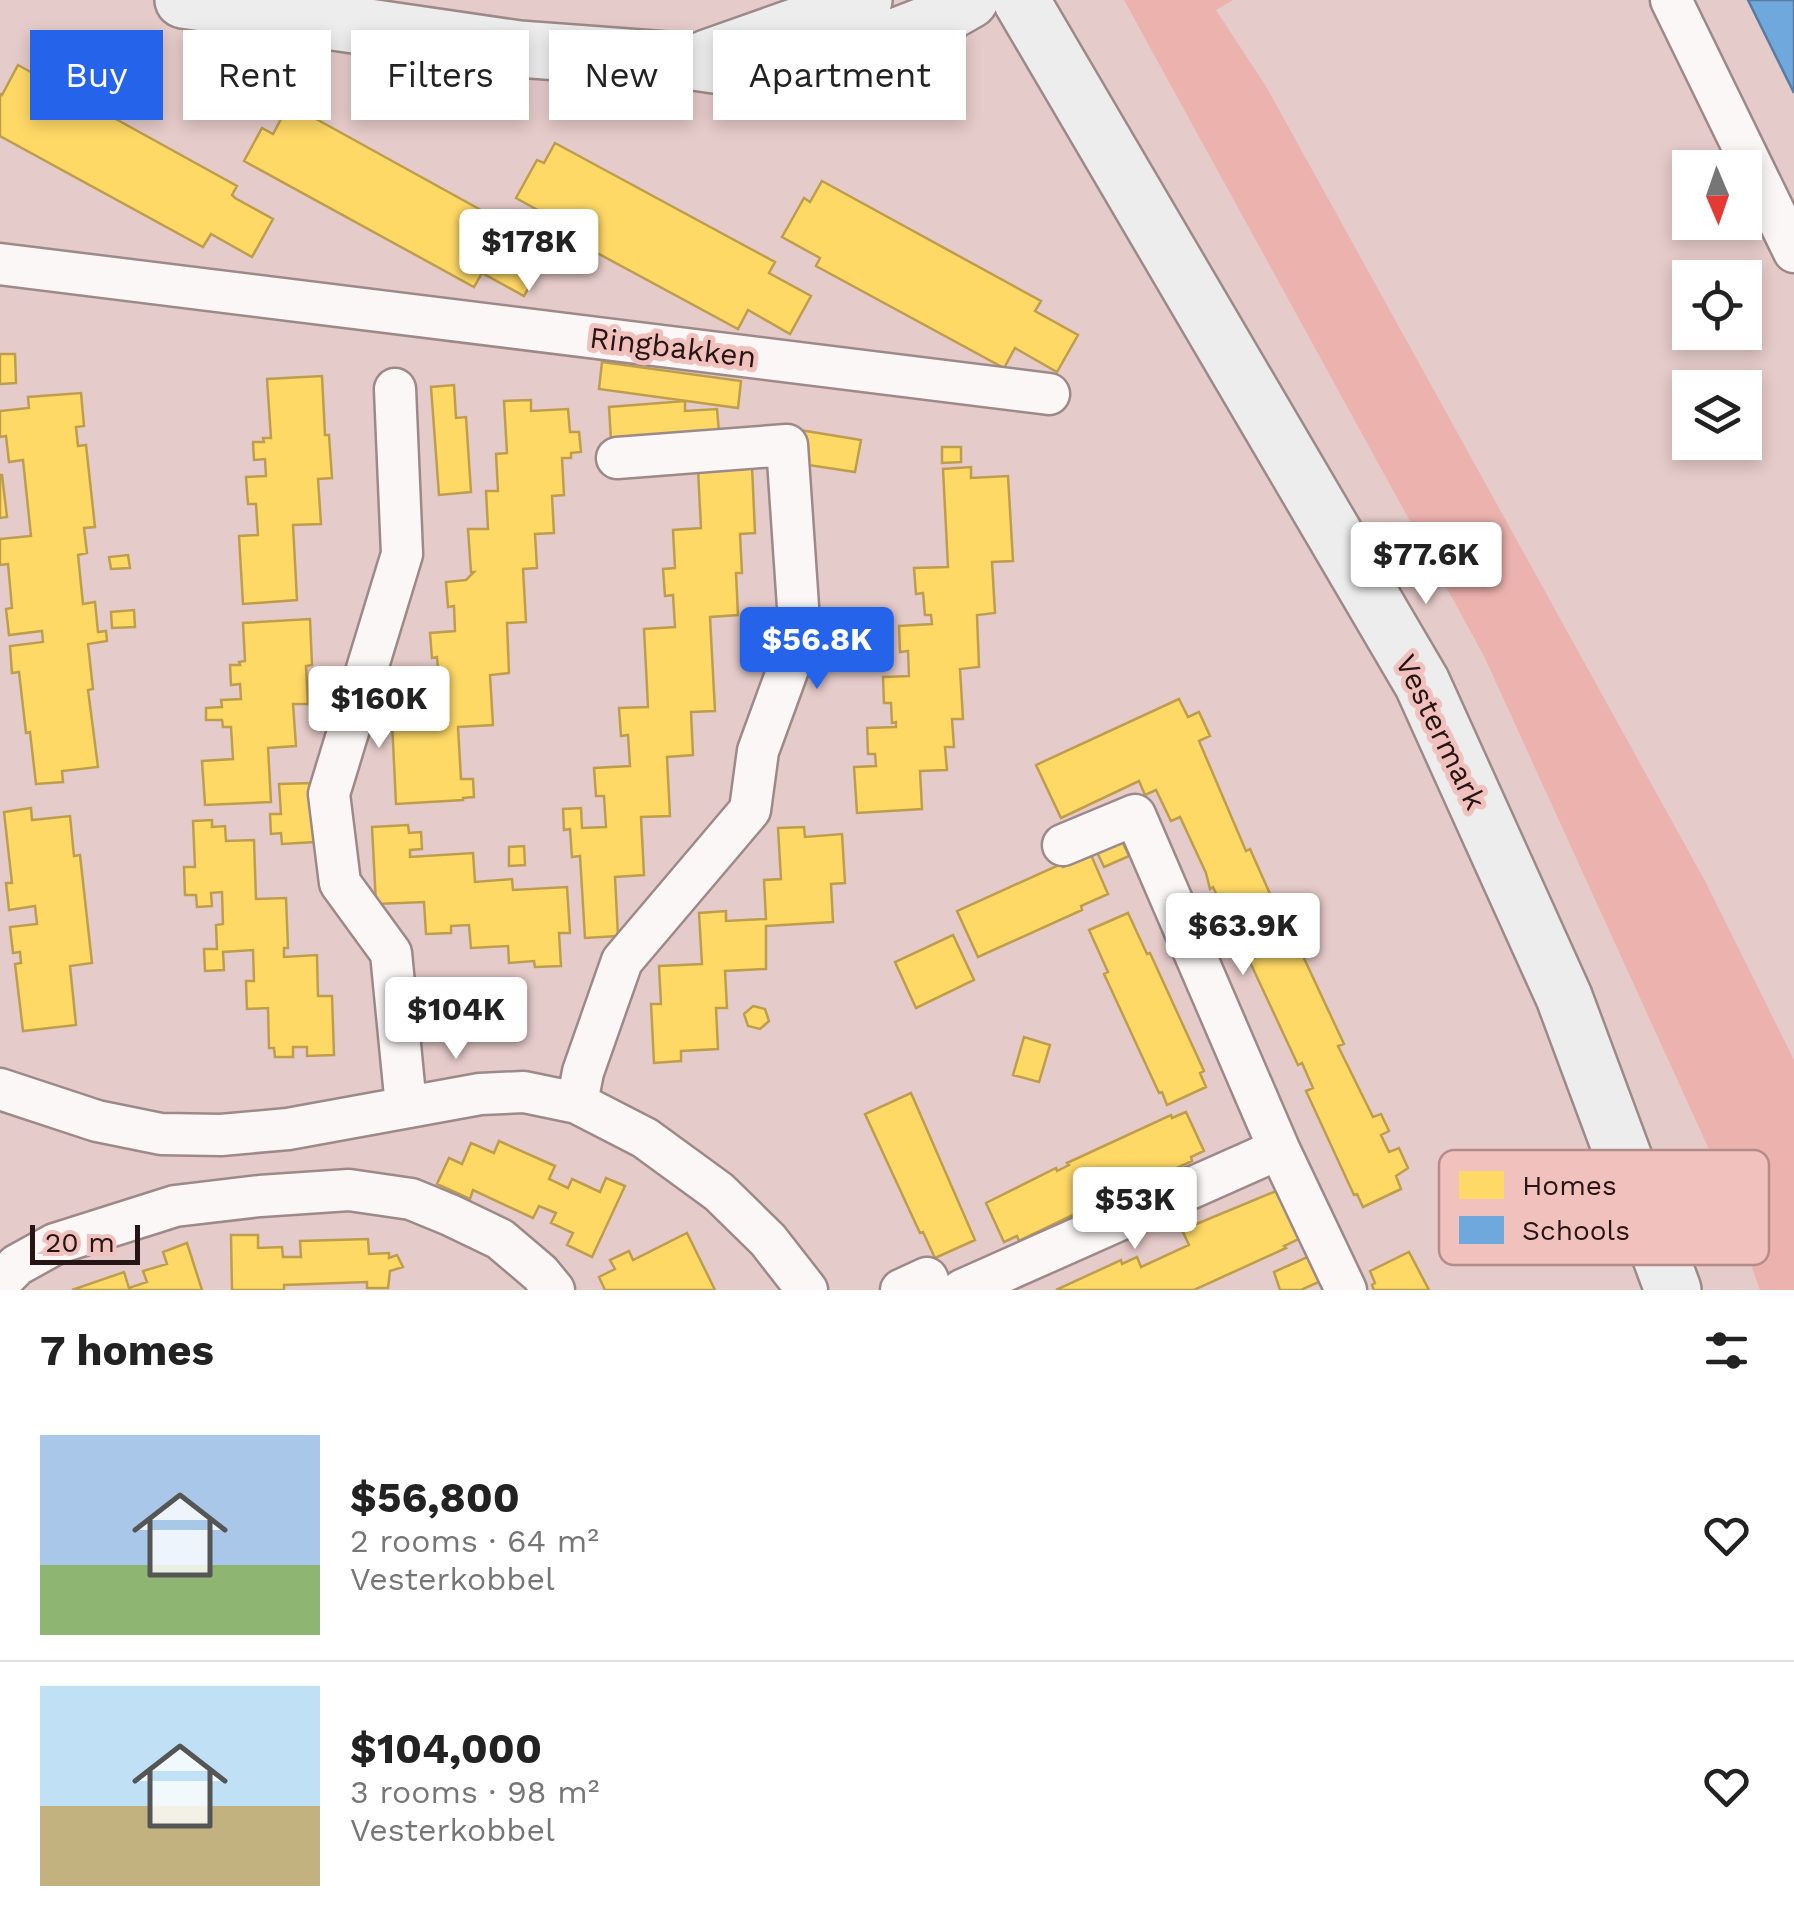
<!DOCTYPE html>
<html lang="en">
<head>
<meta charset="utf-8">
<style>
	:root { --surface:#fff; --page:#f6f6f6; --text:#222; --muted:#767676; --line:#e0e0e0; --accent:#2563eb }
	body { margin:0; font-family:"Work Sans",sans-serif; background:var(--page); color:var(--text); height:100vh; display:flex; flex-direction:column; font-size:38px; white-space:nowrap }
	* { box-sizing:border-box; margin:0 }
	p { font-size:32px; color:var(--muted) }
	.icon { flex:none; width:55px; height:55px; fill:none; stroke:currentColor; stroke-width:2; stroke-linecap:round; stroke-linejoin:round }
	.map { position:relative; height:1290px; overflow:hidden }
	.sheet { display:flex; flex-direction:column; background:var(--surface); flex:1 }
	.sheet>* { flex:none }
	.hud { position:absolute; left:30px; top:30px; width:1000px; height:90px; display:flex; gap:20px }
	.needle { width:65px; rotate:178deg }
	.tools { position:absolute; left:1672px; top:150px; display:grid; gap:20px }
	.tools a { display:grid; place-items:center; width:90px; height:90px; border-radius:0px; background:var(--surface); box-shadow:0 5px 15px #0003; font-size:50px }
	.scale { position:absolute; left:30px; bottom:25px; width:110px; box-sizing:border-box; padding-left:10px; border:5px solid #261514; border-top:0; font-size:28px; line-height:35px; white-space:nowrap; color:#261514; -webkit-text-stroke:8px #f1c1bd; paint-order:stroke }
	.price { position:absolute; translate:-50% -85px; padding:0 22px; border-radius:10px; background:#fff; color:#222; font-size:32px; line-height:65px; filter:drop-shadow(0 2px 5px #0008) }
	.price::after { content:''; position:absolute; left:50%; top:60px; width:30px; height:22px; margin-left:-15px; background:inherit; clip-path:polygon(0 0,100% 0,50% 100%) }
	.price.active { background:var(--accent); color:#fff }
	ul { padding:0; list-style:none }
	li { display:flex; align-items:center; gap:30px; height:250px; padding:0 40px }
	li+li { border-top:2px solid var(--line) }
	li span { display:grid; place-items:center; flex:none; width:280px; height:200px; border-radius:0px; color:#555 }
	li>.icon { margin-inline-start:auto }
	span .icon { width:120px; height:120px; fill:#fffc; stroke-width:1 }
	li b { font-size:42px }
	h2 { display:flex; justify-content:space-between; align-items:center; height:120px; padding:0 40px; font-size:42px }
	.pill { padding:0 35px; border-radius:0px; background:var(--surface); box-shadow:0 5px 15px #0003; font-size:35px; line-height:90px }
	.pill.active { background:var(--accent); color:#fff }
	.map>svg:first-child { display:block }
	.green { fill:#ecb2ae }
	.homes { fill:#ffd966; stroke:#be9e4d; stroke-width:2.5 }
	.schools { fill:#6fa8dc; stroke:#597ca0; stroke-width:2.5 }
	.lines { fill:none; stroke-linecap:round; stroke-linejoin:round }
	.street-casing { stroke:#9d8a88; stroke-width:45 }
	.secondary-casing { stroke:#9d8a88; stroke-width:60 }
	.street { stroke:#fbf7f7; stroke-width:40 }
	.secondary { stroke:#ededee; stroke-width:55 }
	.labels { text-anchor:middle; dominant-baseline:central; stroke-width:10; stroke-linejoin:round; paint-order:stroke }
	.street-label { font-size:30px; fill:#261514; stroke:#f1c1bd }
	.key { fill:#f1c1bd; stroke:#b48d8a; stroke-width:2.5 }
	.key-label { font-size:28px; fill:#261514 }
</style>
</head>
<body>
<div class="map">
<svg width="1794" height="1290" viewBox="0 0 1794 1290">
	<rect width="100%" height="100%" fill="#e5cbc9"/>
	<path class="green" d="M1124,0H1233L1216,10L1267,88L1705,881L1794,1060V1290H1760L1713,1158L1484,656Z"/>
	<path class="homes" d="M18,65L237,186L232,195L235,198L273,219L252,257L211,234L203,247L0,136V94L2,95Z
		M289,104L508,225L503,235L545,258L524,296L482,273L474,287L244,161L262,128L273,134Z
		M555,143L775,262L769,273L811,296L790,334L748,310L738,329L549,227L554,219L516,198L537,160L544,163Z
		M822,181L1041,301L1035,311L1078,335L1057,372L1015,348L1004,368L816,266L820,258L782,237L804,198L810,202Z
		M0,354H15L16,383L0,384Z
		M602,362L741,381L738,408L599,389Z
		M322,376L325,435H329L332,478L318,479L321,524L293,525L297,600L243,604L239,536L258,535L256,504H248L246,477L266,476L265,459L254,460L253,442H264L263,438H271L267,379Z
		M454,385L456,418L466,417L471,492L439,495L431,387Z
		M81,393L84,426L76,427L78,446L86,445L95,527L84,528L87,553L78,555L83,604L95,602L98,632L106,631L107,641L88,644L93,689L88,690L98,767L62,771L63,782L36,784L30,732L26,733L19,672L12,673L10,646L43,642L42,631L9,635L6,609L12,608L8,564L0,565V539L31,536L23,460L9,462L6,436L0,437V411L29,408L28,397Z
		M531,400V411L568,409L570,432H579L581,452L571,453V458H562L564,495L552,496L554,533L535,534L537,568L523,569L526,622L507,623L509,673L490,675L493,725L458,727L461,779H473L474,797L463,798V800L396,804L392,722L422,721L421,708L415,709L413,683L439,682L437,657L432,658L430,633L455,631L454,606L448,607L446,582L466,580L474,572H471L468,529H488L486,491H498L496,454L507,453L504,401Z
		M685,401V411L717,409L719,432L611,440L609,407Z
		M800,430L861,440L855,472L795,463Z
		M942,447H961V462L942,463Z
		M752,466L755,533L740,534L742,573H736L738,615L710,617L715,711L691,712L693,755L667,757L670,816L641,817L644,875L615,877L618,936L585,938L580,856L572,857L570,829L564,830L563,809L581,808L582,828L606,827L604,796H596L594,768L630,766L628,735L621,736L619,708L648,707L644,629L675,627L673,595L665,596L663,569L675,568L673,530L701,528L698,469Z
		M971,467V478L1008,476L1013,561L992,562L995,613L977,615L979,667L960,669L963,719H952L954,747H945L947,770L920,771L922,809L857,813L854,767L876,766L875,754H868L867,728L896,727V722L892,723L891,703H884L883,677L909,676L908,651L900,652L899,626L932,624L931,615H925L923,593L916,594L914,568L948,567L943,469Z
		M0,475H2L7,517L0,518Z
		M128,555L130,568L111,569L109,557Z
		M134,610L135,627L112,628L111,612Z
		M310,619L312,665L306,666L308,704H293L296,746L268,748L271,802L205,805L202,761L233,759L231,727H223L222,720H206V708L222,707L221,700L241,699L240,684L231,685L230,665H240L239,662L245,661L243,623Z
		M1179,699L1188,717L1199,712L1210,736L1199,741L1246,851L1250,849L1291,941L1295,939L1344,1044L1338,1046L1373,1117L1381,1114L1389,1131L1381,1135L1389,1152L1399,1148L1408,1168L1396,1176L1401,1189L1363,1207L1357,1194L1354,1195L1306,1091L1313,1088L1302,1063L1298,1065L1249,960L1254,958L1242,934L1233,936L1225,918L1227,917L1213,887L1210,889L1206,873L1180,817L1171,821L1156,790L1145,795L1139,781L1061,818L1036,765Z
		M312,783L315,842L282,844L281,833L271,834L270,814H281L279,784Z
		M31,808L32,820L70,816L74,856L80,855L92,963L70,966L76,1025L23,1031L15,964L21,963L20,952L13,953L10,927L37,924L35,906L9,910L6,883H12L4,812Z
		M212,820V827L225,826L226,841L254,840L256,899L286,898L288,948H284V957L317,955L318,996H332L334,1055L307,1056V1047H293V1057H275L274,1048H269L268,1008L247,1009L246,981H254L253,950L223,952L224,970L205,971L204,949H217L216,925L223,924L222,892L211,893L212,906L197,907L196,895H185L184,867H195L193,821Z
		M408,825L409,833L421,832L422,849L410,850V857L473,853L475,882L512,879L513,890L567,887L570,933H559L561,966L535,967L534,961L509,963L508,946L471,948L469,925L451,926V933L426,934L424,902L376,904L372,827Z
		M804,827L805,837L842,834L845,883L831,884L833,922L766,926V969L725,971L727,1008H716L718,1049L681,1051V1061L654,1063L651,1004H661L659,966L702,964L699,913L726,911V921L766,919L764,880L781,879L778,828Z
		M1121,839L1129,856L1104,867L1096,850Z
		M524,846L525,865L509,866V847Z
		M1091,855L1108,894L1081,906L1082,910L978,957L957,911L1061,864L1063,867Z
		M1128,913L1147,954L1150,953L1204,1071L1200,1073L1206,1087L1167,1105L1162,1092L1159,1093L1104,974L1108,972L1089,930Z
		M953,935L974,980L916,1008L895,962Z
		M753,1006L765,1009L769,1021L760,1029L748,1026L744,1014Z
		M1024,1037L1050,1045L1039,1082L1013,1075Z
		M911,1093L975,1240L935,1258L923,1232L920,1233L865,1114Z
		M1186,1112L1204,1151L1191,1157L1192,1161L1088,1209L1086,1205L1075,1210L1077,1213L1019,1241L1017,1236L1004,1242L986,1203L1056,1168L1057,1171L1069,1165L1067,1163L1171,1115L1172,1118Z
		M499,1141L555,1166L549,1179L568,1188L572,1179L600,1192L606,1178L625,1186L592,1257L567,1245L573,1233L551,1223L556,1213L539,1206L533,1218L473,1190L470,1199L437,1184L449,1158L462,1164L471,1143L494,1153Z
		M1281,1189L1303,1237L1284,1246L1286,1248L1194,1290H1056L1121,1260L1122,1264L1137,1257L1141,1267L1189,1245L1182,1230Z
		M687,1233L715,1290H605L599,1277L615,1269L610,1260L629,1251L633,1260Z
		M231,1235H258V1248L282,1247L283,1257H301L300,1241L368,1239L369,1254L389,1253V1258L397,1255L403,1267L390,1271L388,1288H367V1282L284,1285V1290H232Z
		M187,1243L202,1290H72L124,1272L129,1288L147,1282L143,1271L167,1264L163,1252Z
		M1409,1252L1429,1290H1374L1372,1285L1375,1283L1370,1271Z
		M1312,1255L1323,1280L1301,1290H1280L1274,1272Z"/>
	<path class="schools" d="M1748,0H1794V93Z"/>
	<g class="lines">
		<defs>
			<path id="street" d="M1671,0L1794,252
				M0,264L1049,394
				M395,389L402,554L329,794L340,883L391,953L406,1106
				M1063,845L1135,815L1279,1149L1346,1290
				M0,1089L97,1121L161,1134L221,1135L288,1129L480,1094L524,1092L577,1103L645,1138L719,1192L768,1240L807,1290
				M577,1103L583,1072L622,961L750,810L758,751L800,636L787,445L617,458
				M0,1282L17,1265L55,1244L175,1206L260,1196L349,1190L411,1199L450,1215L500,1239L540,1273L554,1290
				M901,1290L927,1278L932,1290
				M962,1290L1279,1149"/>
			<path id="secondary" d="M183,0L519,49L694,62L770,73L830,62L928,24L970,0
				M1021,0L1422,683L1564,997L1673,1290
				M707,58L854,6L864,0"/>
		</defs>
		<use href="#street" class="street-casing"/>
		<use href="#secondary" class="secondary-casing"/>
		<use href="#street" class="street"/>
		<use href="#secondary" class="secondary"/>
	</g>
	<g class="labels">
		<g class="street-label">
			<text transform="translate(673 347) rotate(7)">Ringbakken</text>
			<text transform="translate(1441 732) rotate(64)">Vestermark</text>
		</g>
	</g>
	<rect x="1439" y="1150" width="330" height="115" rx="15" class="key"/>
	<rect x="1459" y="1171" width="45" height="28" fill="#ffd966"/>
	<rect x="1459" y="1216" width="45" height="28" fill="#6fa8dc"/>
	<g class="key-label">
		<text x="1522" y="1195">Homes</text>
		<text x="1522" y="1240">Schools</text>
	</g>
</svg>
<div class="tools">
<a><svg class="needle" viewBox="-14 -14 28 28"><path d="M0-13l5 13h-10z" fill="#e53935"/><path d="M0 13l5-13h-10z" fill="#767676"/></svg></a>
<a><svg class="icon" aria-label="locate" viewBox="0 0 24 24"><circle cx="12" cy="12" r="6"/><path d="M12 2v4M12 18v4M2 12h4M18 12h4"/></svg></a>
<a><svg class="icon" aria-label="layers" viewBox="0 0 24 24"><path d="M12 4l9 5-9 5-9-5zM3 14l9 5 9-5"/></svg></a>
</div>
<div class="scale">20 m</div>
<b class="price" style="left:529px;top:294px">$178K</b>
<b class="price" style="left:1426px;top:607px">$77.6K</b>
<b class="price active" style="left:817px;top:692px">$56.8K</b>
<b class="price" style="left:379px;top:751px">$160K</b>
<b class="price" style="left:1243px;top:978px">$63.9K</b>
<b class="price" style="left:456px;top:1062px">$104K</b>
<b class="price" style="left:1135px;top:1252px">$53K</b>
<div class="hud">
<a class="pill active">Buy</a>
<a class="pill">Rent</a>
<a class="pill">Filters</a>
<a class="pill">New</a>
<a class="pill">Apartment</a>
</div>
</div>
<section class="sheet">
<h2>7 homes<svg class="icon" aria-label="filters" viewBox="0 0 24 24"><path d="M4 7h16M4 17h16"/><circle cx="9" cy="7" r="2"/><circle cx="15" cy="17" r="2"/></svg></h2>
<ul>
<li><span style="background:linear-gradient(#a9c7e8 65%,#8fb573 0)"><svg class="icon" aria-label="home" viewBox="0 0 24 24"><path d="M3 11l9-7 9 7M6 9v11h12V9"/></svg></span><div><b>$56,800</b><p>2 rooms · 64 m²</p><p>Vesterkobbel</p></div><svg class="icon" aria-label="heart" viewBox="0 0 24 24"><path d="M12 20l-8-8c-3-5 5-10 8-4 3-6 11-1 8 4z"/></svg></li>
<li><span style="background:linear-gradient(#bfe0f5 60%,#c2b280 0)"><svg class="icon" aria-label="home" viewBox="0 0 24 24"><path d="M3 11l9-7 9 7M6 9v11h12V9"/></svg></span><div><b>$104,000</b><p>3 rooms · 98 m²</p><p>Vesterkobbel</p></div><svg class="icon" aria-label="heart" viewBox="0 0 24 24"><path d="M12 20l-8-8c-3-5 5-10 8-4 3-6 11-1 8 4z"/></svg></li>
</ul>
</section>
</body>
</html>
